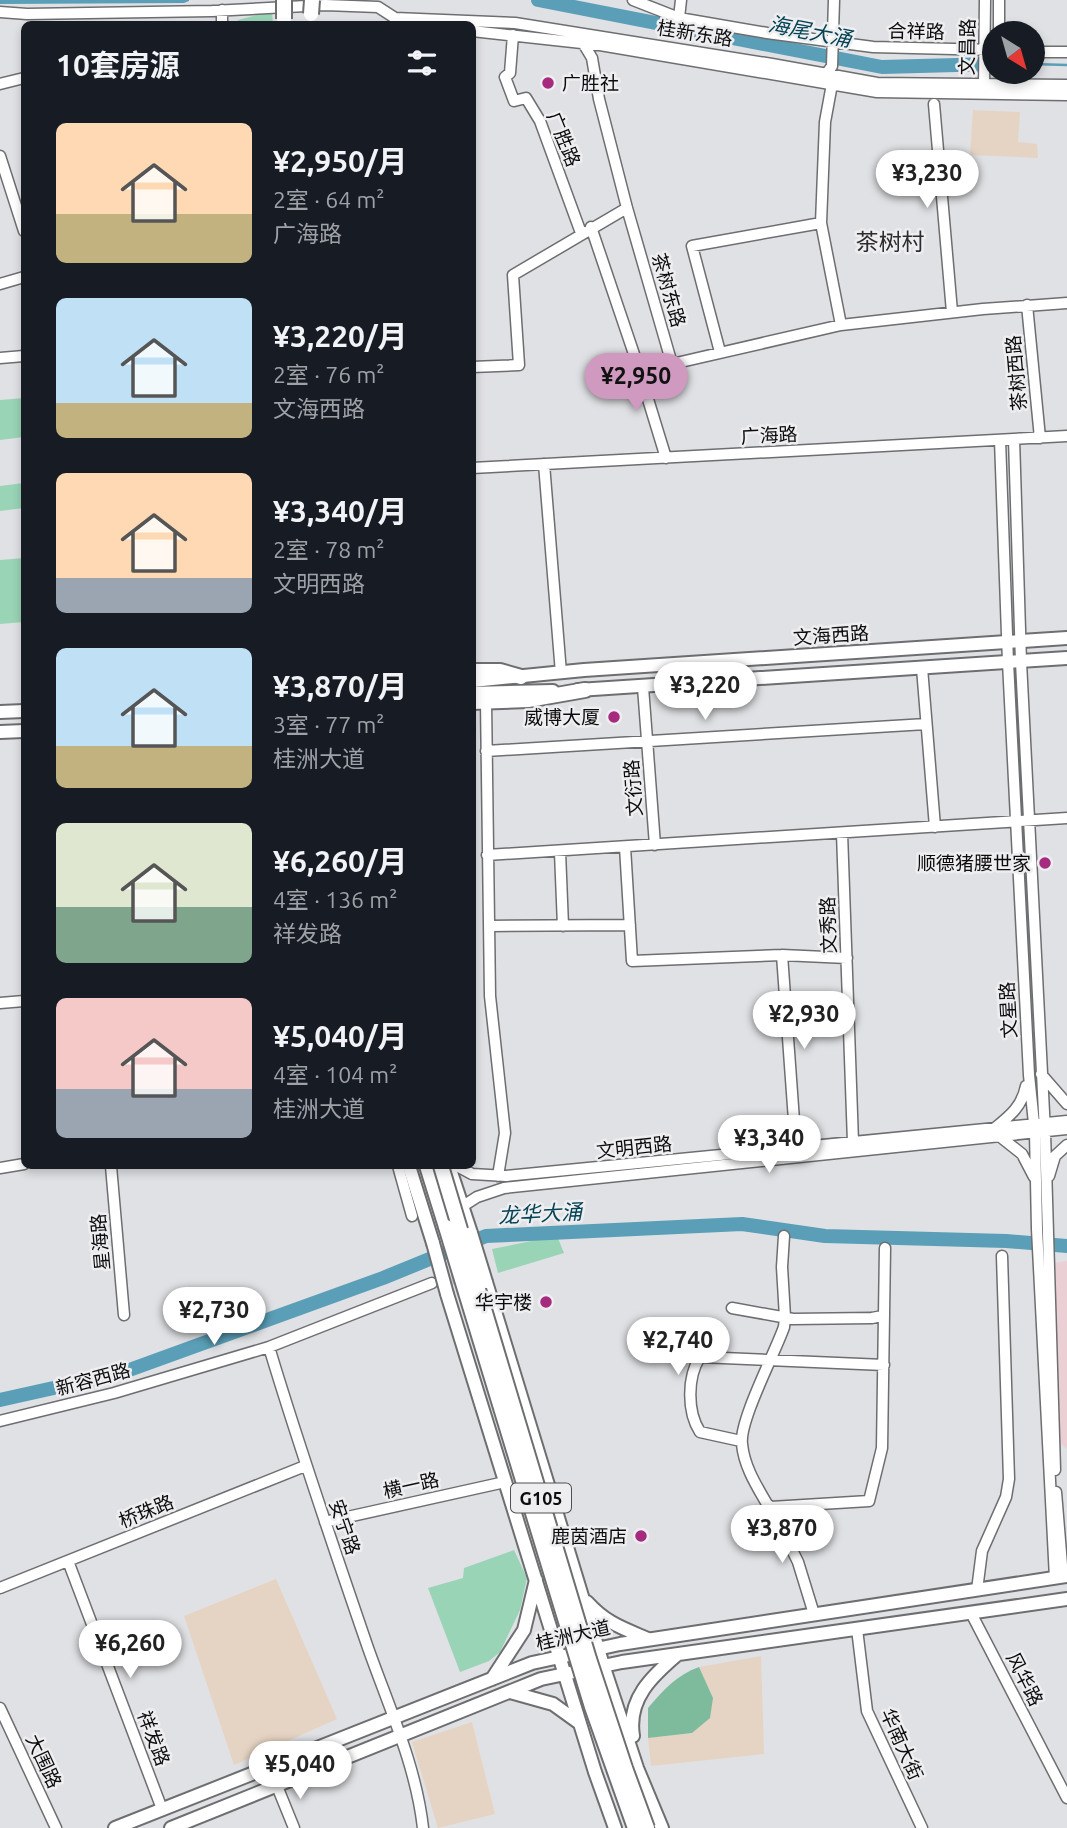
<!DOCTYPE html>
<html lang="zh">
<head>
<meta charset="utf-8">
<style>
	:root { --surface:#171b24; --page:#20242c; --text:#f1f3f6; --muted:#9ea1a6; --accent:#cf99c0 }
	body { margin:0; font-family:Ubuntu,"Noto Sans SC",sans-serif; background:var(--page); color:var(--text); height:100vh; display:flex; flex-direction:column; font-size:26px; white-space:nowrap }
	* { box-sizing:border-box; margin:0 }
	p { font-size:23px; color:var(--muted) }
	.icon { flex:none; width:38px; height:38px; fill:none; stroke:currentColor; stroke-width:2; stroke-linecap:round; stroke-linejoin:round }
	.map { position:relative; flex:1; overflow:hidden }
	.side { position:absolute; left:21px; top:21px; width:455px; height:1148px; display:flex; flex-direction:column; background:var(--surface); border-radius:10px; box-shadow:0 4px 10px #0003 }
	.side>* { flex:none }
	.needle { width:46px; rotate:143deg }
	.buttons { position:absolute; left:982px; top:21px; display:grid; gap:14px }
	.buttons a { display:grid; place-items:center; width:63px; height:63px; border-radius:50%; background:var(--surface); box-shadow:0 4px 10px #0003; font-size:35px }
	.price { position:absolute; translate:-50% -60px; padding:0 16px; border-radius:24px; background:#fff; color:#222; font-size:23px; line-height:46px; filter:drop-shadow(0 2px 4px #0008) }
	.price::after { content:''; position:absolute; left:50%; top:42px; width:21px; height:16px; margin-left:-10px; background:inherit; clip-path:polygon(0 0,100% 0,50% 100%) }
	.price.on { background:var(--accent); color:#111 }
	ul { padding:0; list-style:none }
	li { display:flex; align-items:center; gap:21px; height:175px; padding:0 35px }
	li span { display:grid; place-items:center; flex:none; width:196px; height:140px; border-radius:10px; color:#555 }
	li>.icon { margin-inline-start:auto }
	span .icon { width:84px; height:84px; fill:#fffc; stroke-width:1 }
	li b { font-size:30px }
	h2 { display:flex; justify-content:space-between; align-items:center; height:84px; padding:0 35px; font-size:30px }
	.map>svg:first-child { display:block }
	.commercial { fill:#e5d4c3 }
	.education { fill:#ead0d4 }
	.green { fill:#99d4b6 }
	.forest { fill:#7dbb9c }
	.water { fill:#5a9fb7 }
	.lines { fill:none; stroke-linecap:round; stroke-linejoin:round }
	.stream { stroke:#5a9fb7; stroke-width:2.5 }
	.river { stroke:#5a9fb7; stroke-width:14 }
	.minor-tunnel { stroke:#c0c1c4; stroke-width:10; stroke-dasharray:10 5; stroke-linecap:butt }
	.minor-casing { stroke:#6d6e70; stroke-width:13 }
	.major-casing { stroke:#6d6e70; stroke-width:16 }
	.highway-casing { stroke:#6d6e70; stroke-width:18 }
	.minor { stroke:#fff; stroke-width:10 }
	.major { stroke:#fff; stroke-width:12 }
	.highway { stroke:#fff; stroke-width:14 }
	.major-bridge-casing { stroke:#6d6e70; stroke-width:16; stroke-linecap:butt }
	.highway-bridge-casing { stroke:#6d6e70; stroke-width:18; stroke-linecap:butt }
	.major-bridge { stroke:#fff; stroke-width:12 }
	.highway-bridge { stroke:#fff; stroke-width:14 }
	.poi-dot { fill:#a62b7f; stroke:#eeeef1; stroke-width:2.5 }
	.labels { text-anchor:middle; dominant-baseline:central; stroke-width:5; stroke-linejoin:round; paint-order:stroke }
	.shield { fill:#eeeef1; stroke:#505051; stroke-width:2 }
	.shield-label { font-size:18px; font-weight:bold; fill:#0c0c0d }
	.street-label { font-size:19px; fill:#0c0c0d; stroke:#eeeef1 }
	.poi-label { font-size:19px; fill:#0c0c0d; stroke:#eeeef1; text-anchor:end }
	.water-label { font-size:21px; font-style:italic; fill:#034354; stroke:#eeeef1 }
	.quarter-label { font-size:23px; fill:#2c2c2e; stroke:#eeeef1 }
</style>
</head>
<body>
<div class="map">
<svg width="1067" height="1828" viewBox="0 0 1067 1828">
	<rect width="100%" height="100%" fill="#e0e1e4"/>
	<path class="commercial" d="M973,110L1020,112L1018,142L1037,144L1038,158L970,155Z
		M276,1579L337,1719L234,1765L184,1616Z
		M761,1656L764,1754L651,1766L648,1738L692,1733L713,1698L699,1667Z
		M472,1722L495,1814L438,1828L412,1742Z"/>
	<path class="education" d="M1067,1261V1449L1058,1441L1053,1263Z"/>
	<path class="green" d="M272,11L273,24H235L238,20Z
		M24,398V437L0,440V400Z
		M24,483V508L0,511V486Z
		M24,558V622L0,624V560Z
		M557,1236L564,1253L498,1273L492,1249Z
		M514,1550L527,1578L520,1610L500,1652L489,1661L460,1672L428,1588L463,1578L464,1568Z"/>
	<path class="forest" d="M699,1667L713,1698L710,1718L692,1733L648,1738V1708C663,1690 677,1675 699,1667Z"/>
	<path class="water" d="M0,0H189V1L184,3L0,4Z"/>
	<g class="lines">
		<path class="stream" d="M1032,64L1067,65"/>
		<path class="river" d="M538,0L882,67L994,64
			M0,1400L121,1373L383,1278L486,1236L742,1224L825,1236L1006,1241L1067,1246"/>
		<path class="minor-tunnel" d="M437,1282L492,1273"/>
		<defs>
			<path id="minor" d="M633,0L679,18L767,33L873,47L994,50
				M999,0V33
				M0,12L27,14L212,11L325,5L378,7L395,18L515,23L772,64L877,83L1067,85
				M679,18L681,0
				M222,24V10
				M472,31L600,45L877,92L1067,95
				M513,35L510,73L505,77L514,101L526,98L540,121L581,233
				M583,43L592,58L599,99L627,208L672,364L841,325L983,309L1067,303
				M1032,52H1067
				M827,73L832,66L834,0
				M0,84L24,78
				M832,84L825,122L821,223L841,325
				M984,87L985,0
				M934,104L952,312
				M0,156L24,231
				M591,227L636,360L666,458
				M0,284L24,277
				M1027,305L1040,438
				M720,352L692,246L821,223
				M0,358L24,356
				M472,367L519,365L513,275L627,208
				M640,371L672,364
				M1014,439L1021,662L1045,1132L1055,1470
				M1000,440L1008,662L1029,1075L1035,1133L1037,1229L1055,1578
				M544,464L561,673
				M472,468L1067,436
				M922,668L935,827
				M643,687L655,845
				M486,702L490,996L505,1133L498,1176
				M486,751L926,724
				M842,833L853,1142
				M625,847L632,961L782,955L847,958
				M560,852L563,926
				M487,855L1067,818
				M489,926L630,925
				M782,955L796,1148
				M0,1003L24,1001
				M1041,1074L1067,1104
				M995,1128C1011,1115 1022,1106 1026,1086
				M998,1135L1022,1154L1034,1177
				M111,1166L124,1315
				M398,1166L412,1216
				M457,1166L472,1174L506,1176L1067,1121
				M0,1168L24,1164
				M1049,1176L1055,1156L1067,1145
				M463,1206L477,1197L504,1188L1067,1129
				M784,1236L782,1267L785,1317L784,1327C775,1353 739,1421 742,1444C744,1466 756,1485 767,1504L771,1507L798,1562L814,1614
				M732,1308L793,1319L872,1318L882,1316
				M269,1347C299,1447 333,1546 367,1645C388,1705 416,1765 423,1828
				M0,1421L114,1393L269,1347L432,1283
				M741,1441L700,1432C687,1412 687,1377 700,1357L884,1365
				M1056,1492L1063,1577
				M771,1507L869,1501L882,1448L885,1248
				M325,1522L505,1482
				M68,1561L162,1809
				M0,1588L305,1466
				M977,1590L982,1551L1006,1497L1009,1479L1002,1256
				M971,1613L1067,1798
				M857,1629L867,1711L922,1828
				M0,1708L56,1828
				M277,1786L294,1828"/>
			<path id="major" d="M472,681L584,670L1067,638
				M578,690L1067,658
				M472,693L553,691
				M0,712L24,711
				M0,732L24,731
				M409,1166L433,1243
				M449,1166L471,1233
				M486,1282L603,1665L637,1768L662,1828
				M447,1294L595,1772L615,1828
				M587,1602C606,1623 622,1628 648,1639
				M492,1679L524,1630L536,1580
				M510,1692L553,1704L578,1722
				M633,1736C627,1699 652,1676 678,1654
				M115,1828L532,1663L620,1644L1067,1576
				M171,1828L541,1679L622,1662L1067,1599"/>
			<path id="highway" d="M472,671H500L521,677
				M472,702L528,700L585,690
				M427,1166L446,1227"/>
		</defs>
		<use href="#minor" class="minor-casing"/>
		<use href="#major" class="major-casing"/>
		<use href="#highway" class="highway-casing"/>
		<use href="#minor" class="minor"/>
		<use href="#major" class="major"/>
		<use href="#highway" class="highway"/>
		<defs>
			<path id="major-bridge" d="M471,1233L486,1282
				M433,1243L447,1294"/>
			<path id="highway-bridge" d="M311,14L312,0
				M284,19V0
				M441,1166L589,1659L625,1768L647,1828
				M446,1227L592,1707L635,1828"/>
		</defs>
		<use href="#major-bridge" class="major-bridge-casing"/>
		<use href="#highway-bridge" class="highway-bridge-casing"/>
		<use href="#major-bridge" class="major-bridge"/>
		<use href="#highway-bridge" class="highway-bridge"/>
	</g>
	<g class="poi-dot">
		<circle cx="548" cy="83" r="7"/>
		<circle cx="614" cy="717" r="7"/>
		<circle cx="1045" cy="863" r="7"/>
		<circle cx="546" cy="1302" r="7"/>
		<circle cx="641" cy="1536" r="7"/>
	</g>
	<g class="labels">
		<rect class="shield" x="511" y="1483.5" width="60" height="29" rx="5"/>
		<g class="shield-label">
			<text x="541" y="1498">G105</text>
		</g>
		<g class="street-label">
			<text transform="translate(916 31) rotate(1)">合祥路</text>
			<text transform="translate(695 33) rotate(9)">桂新东路</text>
			<text transform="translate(967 47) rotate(-89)">文昌路</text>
			<text transform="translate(564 139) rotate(68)">广胜路</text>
			<text transform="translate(669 290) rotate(74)">茶树东路</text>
			<text transform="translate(1016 373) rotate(-95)">茶树西路</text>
			<text transform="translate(769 435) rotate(-3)">广海路</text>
			<text transform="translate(831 635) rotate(-4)">文海西路</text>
			<text transform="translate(633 788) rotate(-94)">文衍路</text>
			<text transform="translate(828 925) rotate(-92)">文秀路</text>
			<text transform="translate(1008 1010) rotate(-93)">文星路</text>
			<text transform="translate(634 1147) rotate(-6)">文明西路</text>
			<text transform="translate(100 1242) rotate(-95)">星海路</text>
			<text transform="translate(93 1379) rotate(-15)">新容西路</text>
			<text transform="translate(411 1485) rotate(-13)">横一路</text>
			<text transform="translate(146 1511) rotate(-22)">桥珠路</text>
			<text transform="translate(345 1527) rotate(71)">安宁路</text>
			<text transform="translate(573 1635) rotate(-13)">桂洲大道</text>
			<text transform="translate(1025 1679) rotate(63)">风华路</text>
			<text transform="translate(154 1738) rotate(69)">祥发路</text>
			<text transform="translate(902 1744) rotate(66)">华南大街</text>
			<text transform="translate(44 1761) rotate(65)">大围路</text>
		</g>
		<g class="poi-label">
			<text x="562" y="83" text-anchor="start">广胜社</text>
			<text x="600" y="717">威博大厦</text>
			<text x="1031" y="863">顺德猪腰世家</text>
			<text x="532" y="1302">华宇楼</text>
			<text x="627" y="1536">鹿茵酒店</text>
		</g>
		<g class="water-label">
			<text transform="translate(810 31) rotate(11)">海尾大涌</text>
			<text transform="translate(540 1213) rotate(-3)">龙华大涌</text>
		</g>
		<g class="quarter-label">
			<text x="890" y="241">茶树村</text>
		</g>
	</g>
</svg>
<div class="buttons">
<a><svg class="needle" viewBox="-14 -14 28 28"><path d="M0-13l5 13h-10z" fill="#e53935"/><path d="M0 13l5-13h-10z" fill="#9ea1a6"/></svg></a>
</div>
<b class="price" style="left:927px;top:210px">¥3,230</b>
<b class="price on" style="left:636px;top:413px">¥2,950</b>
<b class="price" style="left:705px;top:722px">¥3,220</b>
<b class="price" style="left:804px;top:1051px">¥2,930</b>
<b class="price" style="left:769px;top:1175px">¥3,340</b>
<b class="price" style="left:214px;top:1347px">¥2,730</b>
<b class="price" style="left:678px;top:1377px">¥2,740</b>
<b class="price" style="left:782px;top:1565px">¥3,870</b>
<b class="price" style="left:130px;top:1680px">¥6,260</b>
<b class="price" style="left:300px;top:1801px">¥5,040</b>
<section class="side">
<h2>10套房源<svg class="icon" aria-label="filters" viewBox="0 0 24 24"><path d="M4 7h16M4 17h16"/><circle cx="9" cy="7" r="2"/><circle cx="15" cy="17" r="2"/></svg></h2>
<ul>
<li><span style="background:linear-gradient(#ffd9b3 65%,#c2b280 0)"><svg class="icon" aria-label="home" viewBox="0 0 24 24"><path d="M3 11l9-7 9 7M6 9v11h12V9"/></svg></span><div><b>¥2,950/月</b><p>2室 · 64 m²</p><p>广海路</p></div></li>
<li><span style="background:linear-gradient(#bfe0f5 75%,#c2b280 0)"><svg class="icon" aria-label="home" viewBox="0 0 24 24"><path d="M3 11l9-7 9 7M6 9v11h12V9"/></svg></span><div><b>¥3,220/月</b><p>2室 · 76 m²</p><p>文海西路</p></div></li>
<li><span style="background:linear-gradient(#ffd9b3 75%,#9aa5b1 0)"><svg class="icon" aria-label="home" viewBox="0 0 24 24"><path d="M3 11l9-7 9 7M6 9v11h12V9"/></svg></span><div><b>¥3,340/月</b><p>2室 · 78 m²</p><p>文明西路</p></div></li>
<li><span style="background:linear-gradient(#bfe0f5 70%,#c2b280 0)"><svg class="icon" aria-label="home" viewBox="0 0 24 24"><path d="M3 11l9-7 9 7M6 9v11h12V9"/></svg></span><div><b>¥3,870/月</b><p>3室 · 77 m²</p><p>桂洲大道</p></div></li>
<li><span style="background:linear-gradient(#dfe7d0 60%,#7fa58c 0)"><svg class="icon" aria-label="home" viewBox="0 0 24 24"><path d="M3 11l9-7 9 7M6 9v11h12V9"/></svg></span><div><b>¥6,260/月</b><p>4室 · 136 m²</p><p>祥发路</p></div></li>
<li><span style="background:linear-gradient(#f6c9c9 65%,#9aa5b1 0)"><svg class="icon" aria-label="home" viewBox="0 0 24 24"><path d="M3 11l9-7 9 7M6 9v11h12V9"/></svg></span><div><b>¥5,040/月</b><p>4室 · 104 m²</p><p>桂洲大道</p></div></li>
</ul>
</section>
</div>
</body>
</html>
